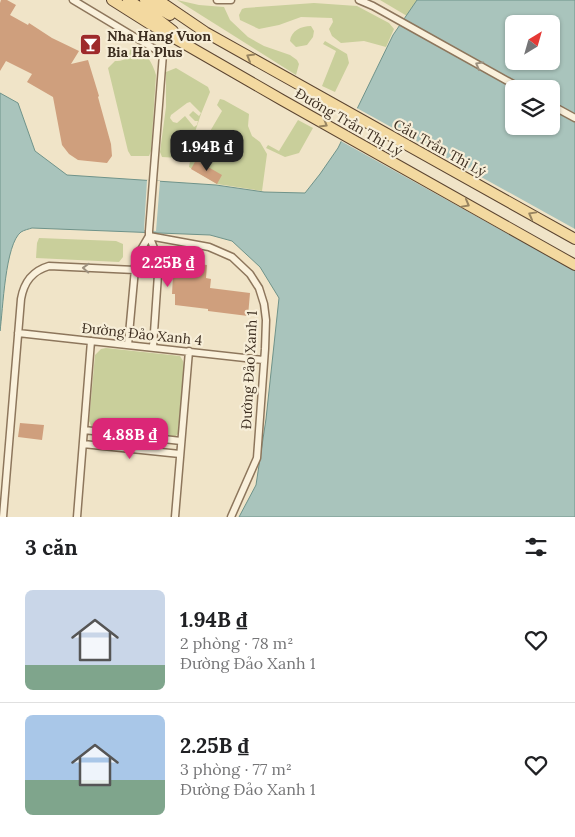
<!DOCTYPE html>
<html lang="vi">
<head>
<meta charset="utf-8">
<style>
	:root { --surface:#fff; --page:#f2f2f2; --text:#202124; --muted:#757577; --line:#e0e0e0; --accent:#db2777 }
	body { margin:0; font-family:Lora,serif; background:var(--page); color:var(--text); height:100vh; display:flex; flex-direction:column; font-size:19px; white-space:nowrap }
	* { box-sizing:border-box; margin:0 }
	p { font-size:16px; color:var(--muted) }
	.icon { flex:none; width:28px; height:28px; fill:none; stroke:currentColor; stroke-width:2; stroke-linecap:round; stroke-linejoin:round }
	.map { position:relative; height:517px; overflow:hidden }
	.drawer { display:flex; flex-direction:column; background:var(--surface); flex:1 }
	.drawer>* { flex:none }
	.needle { width:32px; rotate:37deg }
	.controls { position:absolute; left:505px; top:15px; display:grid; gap:10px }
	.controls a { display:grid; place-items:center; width:55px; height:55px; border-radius:8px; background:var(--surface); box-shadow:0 1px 4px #0004; font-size:25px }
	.price { position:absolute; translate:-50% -42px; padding:0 11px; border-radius:10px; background:var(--accent); color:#fff; font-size:16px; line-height:32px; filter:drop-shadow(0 1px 2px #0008) }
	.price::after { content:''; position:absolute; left:50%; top:30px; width:15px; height:11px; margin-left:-8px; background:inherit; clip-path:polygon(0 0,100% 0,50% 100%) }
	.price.active { background:#222; color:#fff }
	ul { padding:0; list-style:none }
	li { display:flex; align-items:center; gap:15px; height:125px; padding:0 25px }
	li+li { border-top:1px solid var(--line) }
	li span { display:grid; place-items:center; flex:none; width:140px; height:100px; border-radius:8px; color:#555 }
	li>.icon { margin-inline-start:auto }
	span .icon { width:60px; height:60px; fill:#fffc; stroke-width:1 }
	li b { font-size:21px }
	h2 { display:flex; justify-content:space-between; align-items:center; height:60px; padding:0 25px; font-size:21px }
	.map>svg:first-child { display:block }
	.green { fill:#c9cf9b; fill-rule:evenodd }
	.water { fill:#a9c4bc; stroke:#6f938a; fill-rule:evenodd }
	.pier { fill:#f0e4c8 }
	.building { fill:#cf9f7d }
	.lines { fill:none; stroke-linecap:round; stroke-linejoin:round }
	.street-casing { stroke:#8d765c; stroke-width:9 }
	.primary-casing { stroke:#5b4430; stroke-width:12 }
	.street { stroke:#faf1dc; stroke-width:6 }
	.primary { stroke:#f3d9a0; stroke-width:10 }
	.oneway { stroke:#988460 }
	.oneway2 { stroke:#9c907e }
	.labels { text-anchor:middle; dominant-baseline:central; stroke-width:4.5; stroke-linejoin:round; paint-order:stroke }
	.poi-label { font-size:14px; font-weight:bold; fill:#3d2e20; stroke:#f7eed8; text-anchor:start }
	.street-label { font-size:14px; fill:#3d2e20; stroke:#f7eed8 }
</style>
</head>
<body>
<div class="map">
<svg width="575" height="517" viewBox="0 0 575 517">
	<rect width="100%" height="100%" fill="#f0e4c8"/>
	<path class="green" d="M177,0L199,5L224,7L230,20L248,37L264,46L290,55L297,60L299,64L296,75Z
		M380,0H417L407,16Z
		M314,3L357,6L389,23L394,29L386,47L364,41L341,43L332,36L329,29L333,22L332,18L301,17L279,25L259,29L240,20L239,15L242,9L245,8Z
		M311,26L314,31L313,37L307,45L296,47L290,41C291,31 301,26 311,26Z
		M325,41L347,54L349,63L335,92L322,86L336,51L323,44Z
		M136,45C146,54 152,61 156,75L151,151L149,156H131L128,151L108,68L115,61C125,62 130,56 131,46Z
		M176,68L208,87L210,92L201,114L193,138L189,139L181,155L178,158L162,157L160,152L166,107V72ZM190,102L201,113L199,116L193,111L189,115L195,121H198L197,125L194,127L185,116L177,123L173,122L170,118L171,115L187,103Z
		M220,99L224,100L249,114L248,126L252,136L260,142L267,154L262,191L217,184L189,167L192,151L199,150L222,111L217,105Z
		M298,120L313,128L299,153L285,157L266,148L268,145L279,151Z
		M39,238L116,241L123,244V257L119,262L36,258L37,243Z
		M106,348L180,356L183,361L184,367L178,434L173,438L93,430L89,421L95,355L101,349Z"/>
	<path class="water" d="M417,0H575V517H239L256,485L266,419L279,298L260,267L232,241L210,235L32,228C29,229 24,230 21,232C5,244 3,310 0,331V93L18,103L35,151L67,175L216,185L264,192L305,193L320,174L338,148L393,35ZM514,24H551V61H514ZM514,89H551V126H514Z"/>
	<path class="pier" d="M355,107L575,229V271L339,140Z
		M147,180L160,181L156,231L144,230Z"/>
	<path class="building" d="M1,0H7L16,5L10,15L28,25L29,23L52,38L79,51L71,64L88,60L99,96L98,97L111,144L112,156L107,163L78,160L69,154L62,145L53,97L27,82L32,74L6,61L0,71V3Z
		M196,160L222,175L217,184L191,169Z
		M178,262L207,265L206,278L211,279L210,288L250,293L248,316L208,311V309L175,305V294H172L173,275L177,274Z
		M20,423L44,425L42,440L18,437Z"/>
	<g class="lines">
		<defs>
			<path id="street" d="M73,0L163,54L149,231V236L136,258L128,345
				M217,0H231
				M359,0L373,6L522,89
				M551,105L575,118
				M149,236L209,247L232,257L250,274L259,288L264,304L266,320L265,349L257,458L231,517
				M149,236L159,260L153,347
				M18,333L263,360
				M84,430L181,441
				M83,444L180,454
				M3,517L21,299C24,282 32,271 49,266L135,270
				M77,517L91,341
				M175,517L189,351"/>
			<path id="primary" d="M112,0L150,24L282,100L575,265
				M128,0L155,17L173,31
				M145,0L170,15
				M158,0L205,32L575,239"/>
		</defs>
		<use href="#street" class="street-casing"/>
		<use href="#primary" class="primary-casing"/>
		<use href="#street" class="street"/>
		<use href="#primary" class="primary"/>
	</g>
	<defs><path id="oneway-chevron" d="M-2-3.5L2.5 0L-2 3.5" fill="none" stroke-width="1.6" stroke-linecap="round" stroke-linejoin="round" transform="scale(1.25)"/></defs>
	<g class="oneway">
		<use href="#oneway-chevron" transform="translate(250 57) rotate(-150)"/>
		<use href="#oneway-chevron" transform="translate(324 124) rotate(30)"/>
		<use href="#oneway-chevron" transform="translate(466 204) rotate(29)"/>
		<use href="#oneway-chevron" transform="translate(532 215) rotate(-151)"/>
	</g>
	<g class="oneway2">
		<use href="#oneway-chevron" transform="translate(479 65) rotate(-151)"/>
		<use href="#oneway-chevron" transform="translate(86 268) rotate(-177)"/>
	</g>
	<defs>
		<symbol id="bar-square" viewBox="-11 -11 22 22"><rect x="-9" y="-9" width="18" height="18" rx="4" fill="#9e2a2b" stroke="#f7eed8"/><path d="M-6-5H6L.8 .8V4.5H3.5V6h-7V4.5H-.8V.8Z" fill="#fff"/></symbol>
	</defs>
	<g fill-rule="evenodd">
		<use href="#bar-square" x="78" y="32" width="25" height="25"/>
	</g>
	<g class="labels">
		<g class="poi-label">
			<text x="107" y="36">Nha Hang Vuon<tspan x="107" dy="16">Bia Ha Plus</tspan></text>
		</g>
		<g class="street-label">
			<text transform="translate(349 122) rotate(30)">Đường Trần Thị Lý</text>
			<text transform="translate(440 148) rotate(29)">Cầu Trần Thị Lý</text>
			<text transform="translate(142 334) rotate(6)">Đường Đảo Xanh 4</text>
			<text transform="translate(249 370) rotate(-87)">Đường Đảo Xanh 1</text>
		</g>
	</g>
</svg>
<div class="controls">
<a><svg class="needle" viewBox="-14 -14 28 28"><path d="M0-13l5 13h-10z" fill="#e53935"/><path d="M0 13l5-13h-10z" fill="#757577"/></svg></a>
<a><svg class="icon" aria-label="layers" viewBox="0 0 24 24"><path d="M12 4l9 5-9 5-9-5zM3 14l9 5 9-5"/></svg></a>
</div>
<b class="price active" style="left:207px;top:172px">1.94B ₫</b>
<b class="price" style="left:168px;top:288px">2.25B ₫</b>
<b class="price" style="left:130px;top:460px">4.88B ₫</b>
</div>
<section class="drawer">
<h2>3 căn<svg class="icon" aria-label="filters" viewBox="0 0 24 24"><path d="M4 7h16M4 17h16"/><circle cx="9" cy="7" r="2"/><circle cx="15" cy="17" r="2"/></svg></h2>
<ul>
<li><span style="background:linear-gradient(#c9d6e8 75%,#7fa58c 0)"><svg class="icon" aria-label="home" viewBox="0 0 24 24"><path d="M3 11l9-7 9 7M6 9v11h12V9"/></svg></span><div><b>1.94B ₫</b><p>2 phòng · 78 m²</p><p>Đường Đảo Xanh 1</p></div><svg class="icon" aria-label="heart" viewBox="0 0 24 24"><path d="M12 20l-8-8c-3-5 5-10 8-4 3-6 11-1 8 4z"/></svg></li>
<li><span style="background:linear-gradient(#a9c7e8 65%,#7fa58c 0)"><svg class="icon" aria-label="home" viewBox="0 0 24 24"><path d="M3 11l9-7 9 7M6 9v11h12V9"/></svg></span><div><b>2.25B ₫</b><p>3 phòng · 77 m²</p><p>Đường Đảo Xanh 1</p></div><svg class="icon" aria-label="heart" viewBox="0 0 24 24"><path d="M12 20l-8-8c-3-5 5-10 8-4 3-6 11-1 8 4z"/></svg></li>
</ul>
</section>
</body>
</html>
